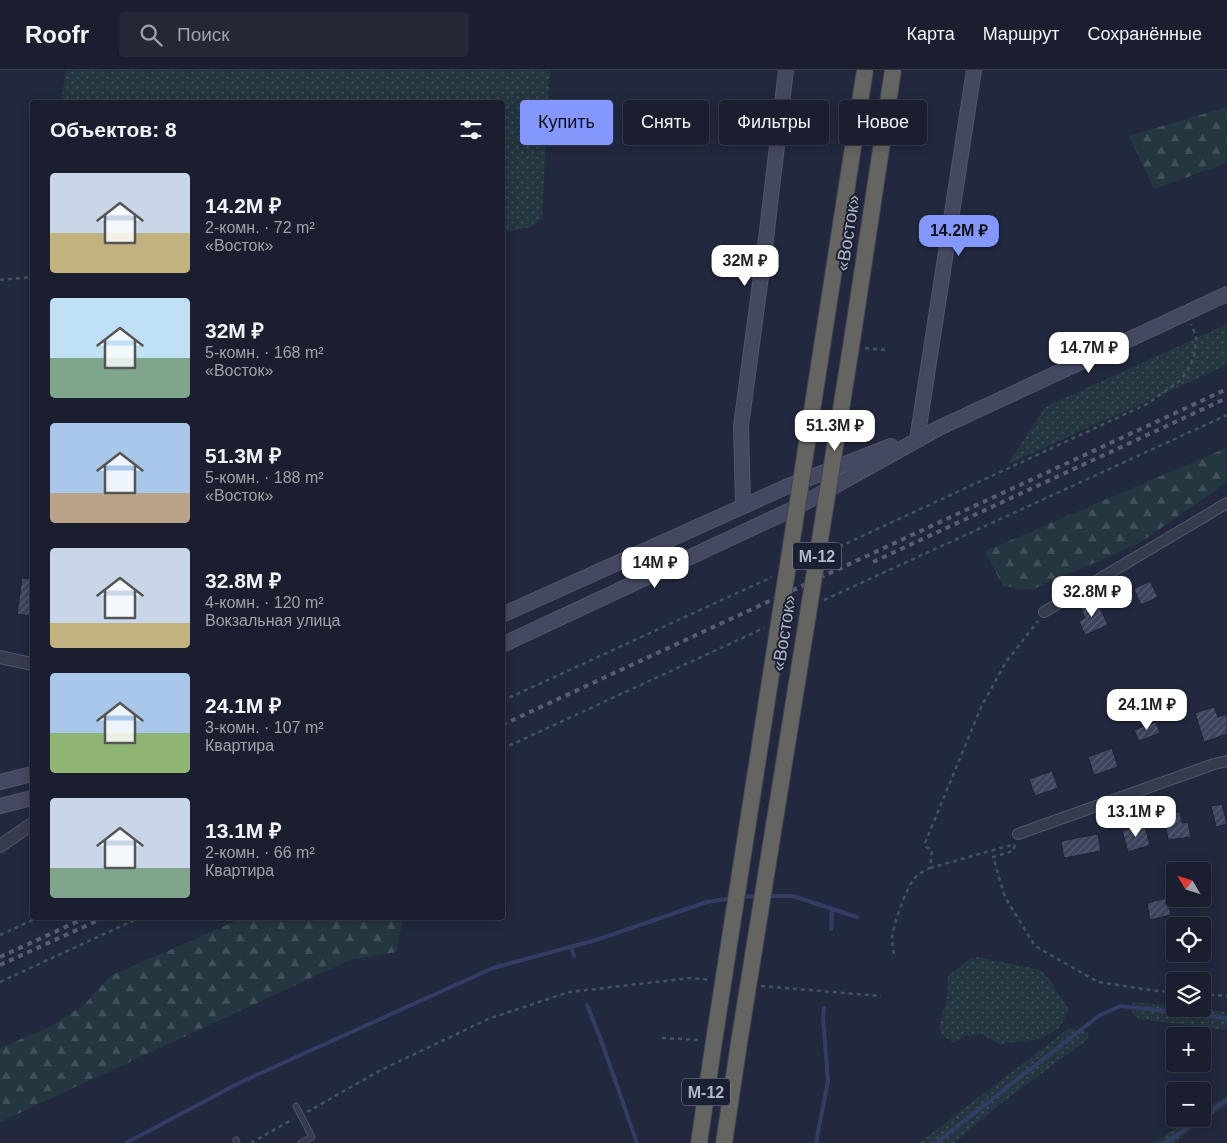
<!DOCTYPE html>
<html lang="ru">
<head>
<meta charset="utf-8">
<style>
	:root { --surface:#1a1e2e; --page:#232736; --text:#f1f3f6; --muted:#9fa2aa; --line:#383c4a; --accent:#8397fd }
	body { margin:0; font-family:Arial,sans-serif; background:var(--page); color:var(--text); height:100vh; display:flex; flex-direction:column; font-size:19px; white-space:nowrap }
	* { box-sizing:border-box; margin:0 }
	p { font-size:16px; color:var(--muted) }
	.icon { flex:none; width:28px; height:28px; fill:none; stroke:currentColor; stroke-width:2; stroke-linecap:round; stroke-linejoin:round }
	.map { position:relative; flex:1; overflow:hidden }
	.drawer { position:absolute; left:30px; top:30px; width:475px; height:820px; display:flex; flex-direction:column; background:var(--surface); border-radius:5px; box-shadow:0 2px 12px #0003,0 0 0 1px var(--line) }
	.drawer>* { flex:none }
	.top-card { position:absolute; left:520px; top:30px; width:475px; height:45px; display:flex; gap:10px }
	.needle { width:32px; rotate:308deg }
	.controls { position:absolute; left:1166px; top:792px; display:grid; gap:10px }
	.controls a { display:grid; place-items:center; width:45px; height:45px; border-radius:5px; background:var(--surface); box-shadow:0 2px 12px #0003,0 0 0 1px var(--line); font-size:25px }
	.price { position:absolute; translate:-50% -42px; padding:0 11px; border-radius:10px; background:#fff; color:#222; font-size:16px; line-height:32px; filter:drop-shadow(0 1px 2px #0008) }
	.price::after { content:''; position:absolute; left:50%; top:30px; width:15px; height:11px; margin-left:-8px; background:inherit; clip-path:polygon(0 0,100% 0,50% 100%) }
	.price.selected { background:var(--accent); color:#111 }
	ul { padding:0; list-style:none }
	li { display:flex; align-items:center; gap:15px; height:125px; padding:0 20px }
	li span { display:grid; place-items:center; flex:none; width:140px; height:100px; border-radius:5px; color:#555 }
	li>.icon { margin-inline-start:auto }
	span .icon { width:60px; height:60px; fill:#fffc; stroke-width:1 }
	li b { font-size:21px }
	h2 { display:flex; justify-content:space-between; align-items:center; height:60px; padding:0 20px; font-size:21px }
	.chip { padding:0 18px; border-radius:5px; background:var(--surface); box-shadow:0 2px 12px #0003,0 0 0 1px var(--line); font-size:18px; line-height:45px }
	.chip.selected { background:var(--accent); color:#111 }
	header { display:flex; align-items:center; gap:30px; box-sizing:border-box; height:70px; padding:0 25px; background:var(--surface); border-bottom:1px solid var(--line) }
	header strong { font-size:24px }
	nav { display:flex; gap:28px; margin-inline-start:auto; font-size:18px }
	.search { width:350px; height:45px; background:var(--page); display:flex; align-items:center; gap:12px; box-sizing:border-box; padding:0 18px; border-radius:5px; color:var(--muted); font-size:19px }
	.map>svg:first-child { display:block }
	.grass { fill:url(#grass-dots) }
	.forest { fill:url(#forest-firs) }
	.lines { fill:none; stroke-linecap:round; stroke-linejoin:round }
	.stream { stroke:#333c64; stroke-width:4 }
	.building { fill:url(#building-hatch); stroke:#1d2234 }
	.service-casing { stroke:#515668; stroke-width:7 }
	.minor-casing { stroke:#515668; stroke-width:12 }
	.tertiary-casing { stroke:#515668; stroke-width:14 }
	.secondary-casing { stroke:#515668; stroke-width:16 }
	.trunk-casing { stroke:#3e4355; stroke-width:18 }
	.path { stroke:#42535c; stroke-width:2.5; stroke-dasharray:4 4; stroke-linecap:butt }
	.service { stroke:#363b4e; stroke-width:5 }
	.minor { stroke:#363b4e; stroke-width:10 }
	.tertiary { stroke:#363b4e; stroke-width:12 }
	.secondary { stroke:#444861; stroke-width:14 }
	.trunk { stroke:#646460; stroke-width:16 }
	.rail { stroke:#585d75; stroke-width:4; stroke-dasharray:5 5; stroke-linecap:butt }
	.trunk-bridge-casing { stroke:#3e4355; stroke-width:18; stroke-linecap:butt }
	.trunk-bridge { stroke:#646460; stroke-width:16 }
	.labels { text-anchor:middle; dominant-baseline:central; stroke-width:4; stroke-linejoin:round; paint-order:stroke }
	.shield { fill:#1b2032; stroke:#85899c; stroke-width:1 }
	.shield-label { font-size:16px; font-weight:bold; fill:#b2b6c9 }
	.street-label { font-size:18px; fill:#b2b6c9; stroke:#1b2032 }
</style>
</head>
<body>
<header>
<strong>Roofr</strong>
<div class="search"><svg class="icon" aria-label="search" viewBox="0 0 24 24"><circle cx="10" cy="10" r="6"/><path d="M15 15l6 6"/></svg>Поиск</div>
<nav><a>Карта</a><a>Маршрут</a><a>Сохранённые</a></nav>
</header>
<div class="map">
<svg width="1227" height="1073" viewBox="0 0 1227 1073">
	<defs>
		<pattern id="grass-dots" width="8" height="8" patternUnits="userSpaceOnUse" patternTransform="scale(1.25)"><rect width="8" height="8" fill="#24363f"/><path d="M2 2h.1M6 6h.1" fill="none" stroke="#415159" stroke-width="1.8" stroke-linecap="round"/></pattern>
		<pattern id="forest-firs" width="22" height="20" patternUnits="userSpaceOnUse" patternTransform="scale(1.25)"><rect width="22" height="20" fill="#24363f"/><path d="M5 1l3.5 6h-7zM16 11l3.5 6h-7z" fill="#415159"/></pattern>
		<pattern id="building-hatch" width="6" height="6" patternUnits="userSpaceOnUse" patternTransform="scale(1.25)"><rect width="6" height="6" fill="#3e445e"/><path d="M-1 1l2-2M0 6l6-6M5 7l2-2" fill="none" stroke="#585d74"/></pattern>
	</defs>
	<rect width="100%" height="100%" fill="#22283e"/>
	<path class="grass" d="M66,0H550L542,148L531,157L503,162L502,32H61Z
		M1227,254V295L1008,394L1045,337Z
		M978,887L1040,900L1050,910L1069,940L1059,958L1041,969L999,974L981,964L966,966L954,973L942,965L939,957L947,928L948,906L971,888Z
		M1133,932L1175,936V939H1199L1227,942V960L1140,949L1134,946L1131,939Z
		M1069,958L1089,963L1087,970L999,1035L954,1073H919Z
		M1227,1025V1035L1173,1073H1153L1190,1049H1202L1203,1041Z"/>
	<path class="forest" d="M1227,37V93L1154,119L1129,66Z
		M1226,378L1227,410L1219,418L1138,474L1031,520L1003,516L985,481Z
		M243,848H403L396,882L350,890L0,1052V978L51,956L85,934L110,906Z"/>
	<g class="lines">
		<path class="stream" d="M767,826H793L857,847
			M740,827L758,826
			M831,859L832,839
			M571,877L574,886
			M587,935L601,970L637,1073
			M1202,1047L1227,1030
			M126,1073L241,1012L493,898L596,870L707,832L733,828
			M816,1073L828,1011L823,948L824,938
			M936,1073L1100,945L1121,936L1227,948
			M1165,1073L1200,1049"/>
	</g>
	<path class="building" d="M22,508L32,509V546L17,544Z
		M1150,511L1158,527L1141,535L1134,519Z
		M1096,529L1108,555L1085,565L1079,551L1085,548L1080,536Z
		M1214,637L1218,647L1227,644V664L1204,672L1195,643Z
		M1156,652L1160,663L1139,671L1134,660Z
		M1112,678L1118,697L1094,705L1088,687Z
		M1052,701L1058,718L1035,726L1029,709Z
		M1222,734L1227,754L1216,757L1211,736Z
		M1180,742L1182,753L1188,752L1191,767L1168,770L1166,757L1170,756L1168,744Z
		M1144,754L1150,775L1128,782L1122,761Z
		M1098,764L1101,781L1064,788L1061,771Z
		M1166,828L1167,832H1168L1171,845L1150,850L1147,833Z"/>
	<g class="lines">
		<defs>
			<path id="service" d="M296,1036L312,1067L301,1073
				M236,1070L237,1073"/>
			<path id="minor" d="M1044,542L1227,433
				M1018,764L1214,694L1227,691"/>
			<path id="tertiary" d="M0,587L32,594
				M0,776L32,754"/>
			<path id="secondary" d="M917,370L974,0
				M743,436L741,356L766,169L786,0
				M502,545L786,417L891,376
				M502,575L795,438L939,358L1227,224
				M0,712L32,704
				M0,736L32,728"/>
			<path id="trunk" d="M699,1073L714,971
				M724,1073L739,973"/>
		</defs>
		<use href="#service" class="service-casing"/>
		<use href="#minor" class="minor-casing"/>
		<use href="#tertiary" class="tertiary-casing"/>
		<use href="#secondary" class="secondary-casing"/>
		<use href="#trunk" class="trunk-casing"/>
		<path class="path" d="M0,210L32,207
			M865,278L885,280
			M832,480L1147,334L1181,310L1190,297L1195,282L1196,266L1191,254
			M824,530L1227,345
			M502,631L772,507
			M502,679L764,558
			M1015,775L1013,781L993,787L1005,827L1035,876L1098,912L1156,921L1175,922
			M930,798L1015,774
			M0,865L37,848
			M894,884C893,879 892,873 892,868C893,856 906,818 914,809C918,804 924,801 930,798L932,780L926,777L925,773L982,635L1006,592L1038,551
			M0,912L139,848
			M761,916L881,926
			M1202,924L1227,926
			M662,968L700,970
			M307,1042L379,1001L488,949L569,922L691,908L711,910
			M251,1073L293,1049"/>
		<use href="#service" class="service"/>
		<use href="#minor" class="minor"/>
		<use href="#tertiary" class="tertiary"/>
		<use href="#secondary" class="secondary"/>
		<use href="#trunk" class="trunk"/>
		<path class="rail" d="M873,492L1227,328
			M502,655L1227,319
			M0,887L85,848
			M0,895L103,848"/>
		<defs>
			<path id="trunk-bridge" d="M714,971L865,0
				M739,973L851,277L893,0"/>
		</defs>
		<use href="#trunk-bridge" class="trunk-bridge-casing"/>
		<use href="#trunk-bridge" class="trunk-bridge"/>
	</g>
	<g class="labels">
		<g class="shield">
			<rect x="793" y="472.5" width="48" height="27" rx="4"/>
			<rect x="682" y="1008.5" width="48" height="27" rx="4"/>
		</g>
		<g class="shield-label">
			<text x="817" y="486">М-12</text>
			<text x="706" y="1022">М-12</text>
		</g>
		<g class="street-label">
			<text transform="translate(848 163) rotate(-81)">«Восток»</text>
			<text transform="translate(784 563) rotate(-81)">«Восток»</text>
		</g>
	</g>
</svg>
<div class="controls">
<a><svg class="needle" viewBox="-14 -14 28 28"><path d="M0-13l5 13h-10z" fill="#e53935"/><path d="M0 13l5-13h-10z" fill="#9fa2aa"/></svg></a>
<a><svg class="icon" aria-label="locate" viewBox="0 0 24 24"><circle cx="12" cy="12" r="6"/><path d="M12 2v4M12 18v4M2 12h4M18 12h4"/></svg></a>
<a><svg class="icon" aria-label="layers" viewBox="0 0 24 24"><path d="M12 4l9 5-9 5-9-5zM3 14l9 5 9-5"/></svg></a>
<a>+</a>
<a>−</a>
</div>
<b class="price selected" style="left:959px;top:187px">14.2M ₽</b>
<b class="price" style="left:745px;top:217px">32M ₽</b>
<b class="price" style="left:1089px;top:304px">14.7M ₽</b>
<b class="price" style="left:835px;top:382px">51.3M ₽</b>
<b class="price" style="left:655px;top:519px">14M ₽</b>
<b class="price" style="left:1092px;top:548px">32.8M ₽</b>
<b class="price" style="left:1147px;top:661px">24.1M ₽</b>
<b class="price" style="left:1136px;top:768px">13.1M ₽</b>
<div class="top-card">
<a class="chip selected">Купить</a>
<a class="chip">Снять</a>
<a class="chip">Фильтры</a>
<a class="chip">Новое</a>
</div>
<section class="drawer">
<h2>Объектов: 8<svg class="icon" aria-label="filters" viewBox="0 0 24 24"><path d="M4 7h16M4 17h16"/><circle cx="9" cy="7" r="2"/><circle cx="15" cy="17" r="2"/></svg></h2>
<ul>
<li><span style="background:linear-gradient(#c9d6e8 60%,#c2b280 0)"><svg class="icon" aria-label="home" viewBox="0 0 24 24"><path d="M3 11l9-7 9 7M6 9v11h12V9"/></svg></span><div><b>14.2M ₽</b><p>2-комн. · 72 m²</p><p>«Восток»</p></div></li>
<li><span style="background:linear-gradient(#bfe0f5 60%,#7fa58c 0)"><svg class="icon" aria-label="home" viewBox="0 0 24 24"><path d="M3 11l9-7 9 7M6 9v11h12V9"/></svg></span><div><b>32M ₽</b><p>5-комн. · 168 m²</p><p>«Восток»</p></div></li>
<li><span style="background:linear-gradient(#a9c7e8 70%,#b9a48a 0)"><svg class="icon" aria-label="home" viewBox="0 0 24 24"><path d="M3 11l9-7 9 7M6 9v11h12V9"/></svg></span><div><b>51.3M ₽</b><p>5-комн. · 188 m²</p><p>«Восток»</p></div></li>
<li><span style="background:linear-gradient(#c9d6e8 75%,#c2b280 0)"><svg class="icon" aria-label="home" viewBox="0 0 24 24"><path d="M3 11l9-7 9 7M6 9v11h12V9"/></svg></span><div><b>32.8M ₽</b><p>4-комн. · 120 m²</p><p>Вокзальная улица</p></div></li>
<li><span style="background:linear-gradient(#a9c7e8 60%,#8fb573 0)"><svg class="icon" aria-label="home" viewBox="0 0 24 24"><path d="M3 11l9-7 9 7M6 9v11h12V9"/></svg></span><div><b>24.1M ₽</b><p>3-комн. · 107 m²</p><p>Квартира</p></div></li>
<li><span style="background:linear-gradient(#c9d6e8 70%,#7fa58c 0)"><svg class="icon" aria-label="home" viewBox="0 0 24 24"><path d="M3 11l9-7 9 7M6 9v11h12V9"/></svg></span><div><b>13.1M ₽</b><p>2-комн. · 66 m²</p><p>Квартира</p></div></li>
</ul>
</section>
</div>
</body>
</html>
